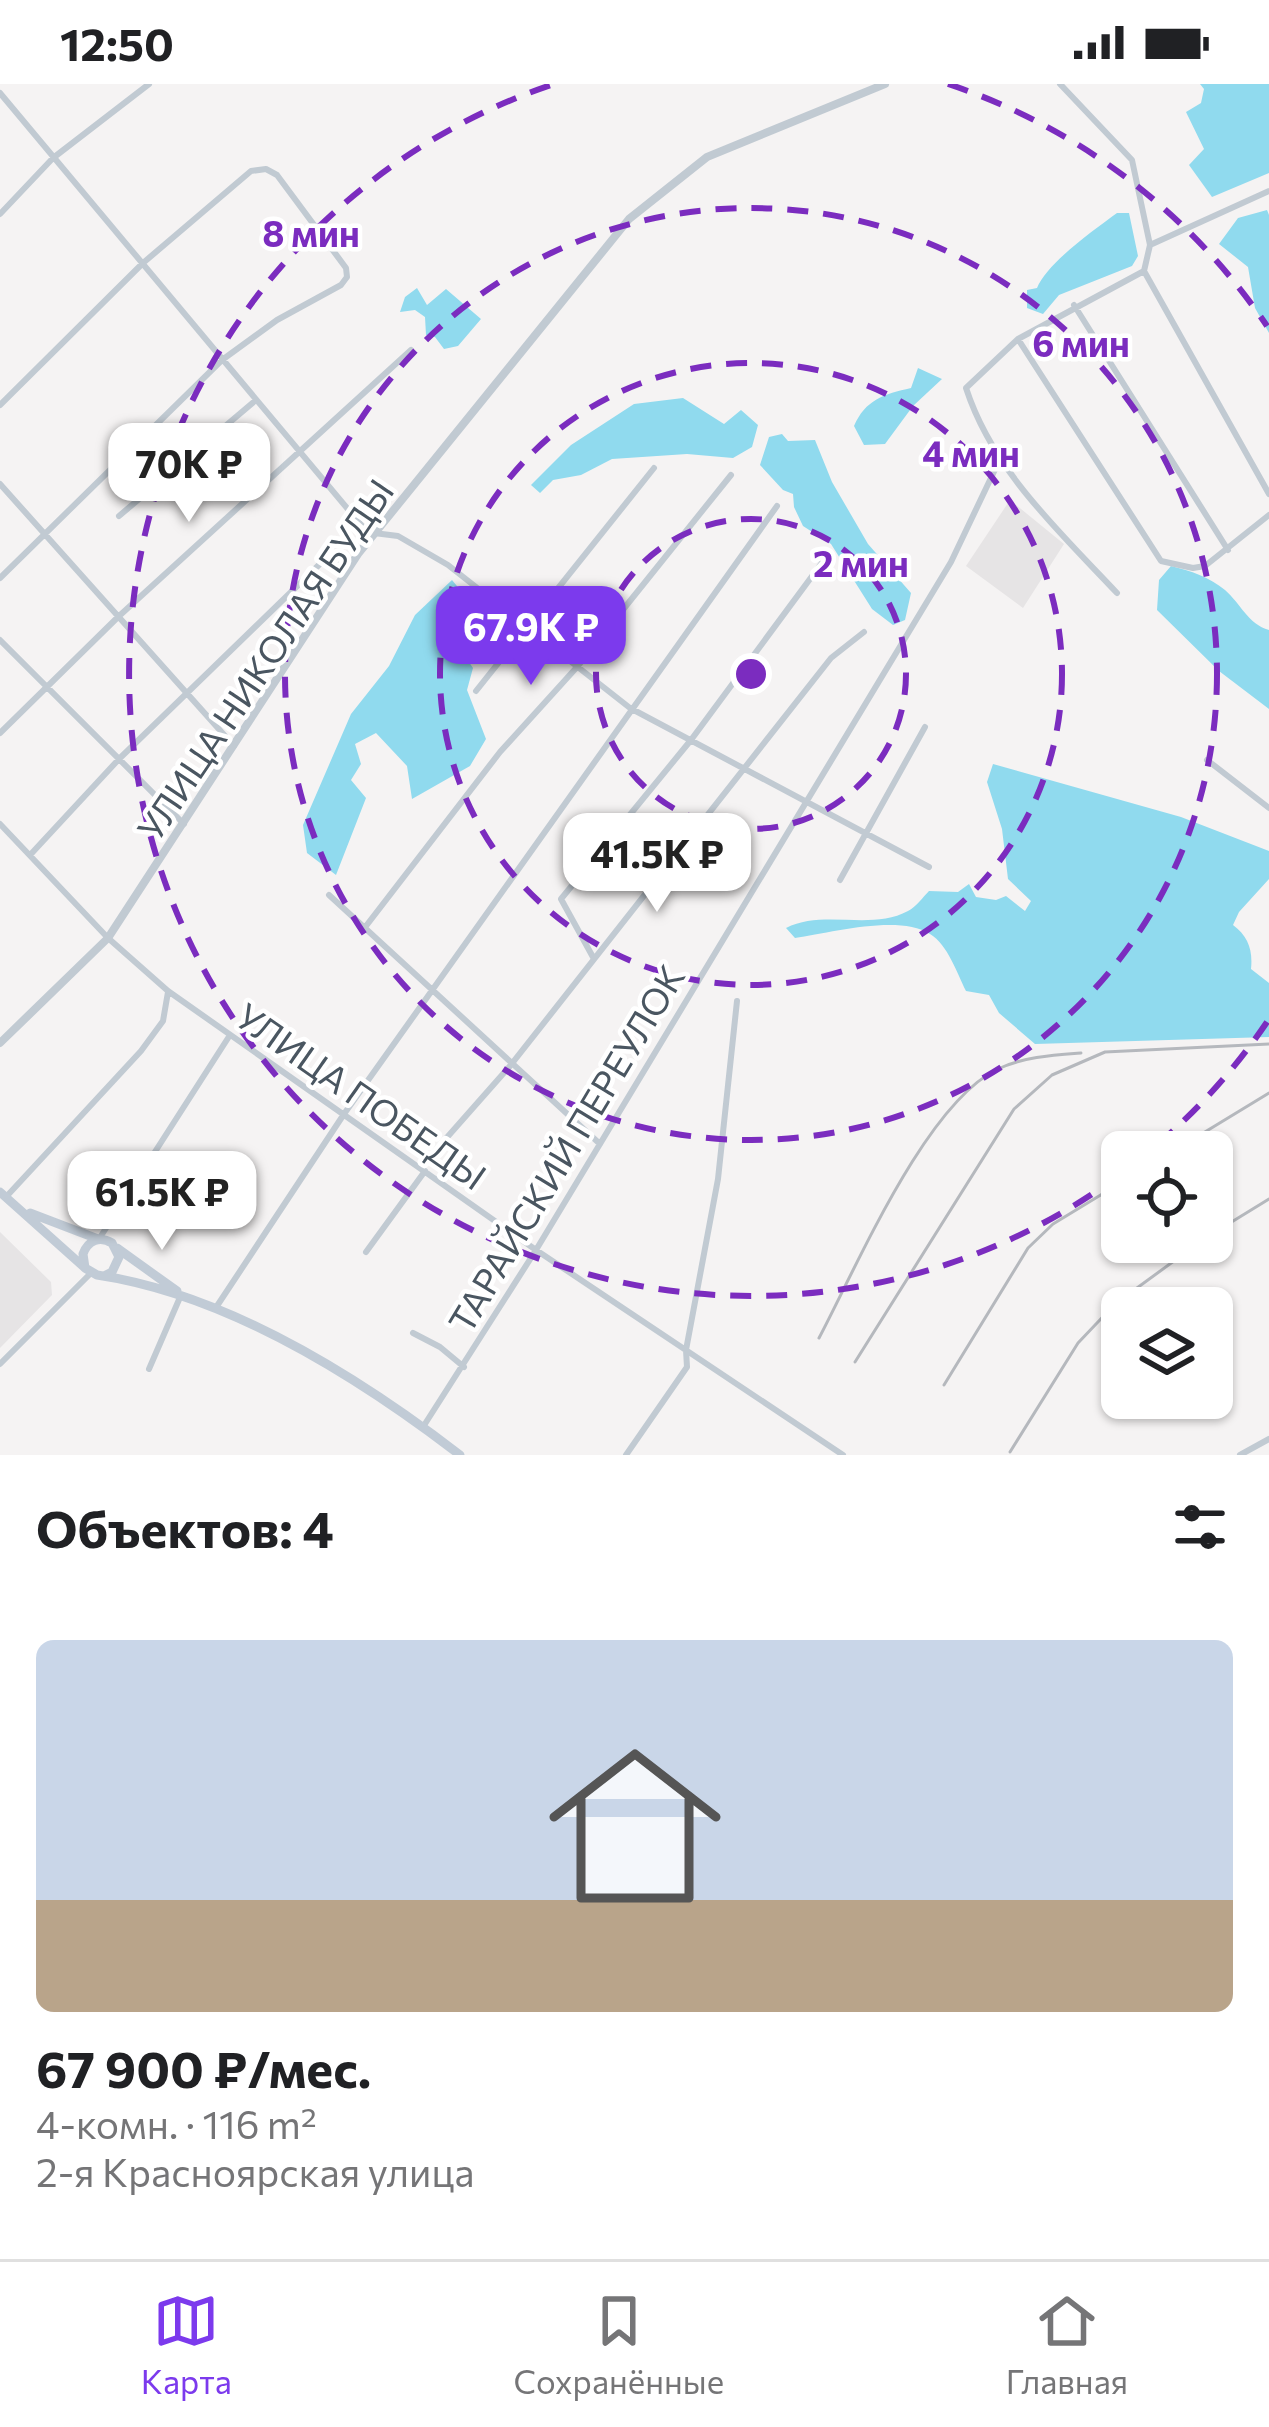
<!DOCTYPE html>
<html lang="ru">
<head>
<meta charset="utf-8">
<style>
	:root { --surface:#fff; --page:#f2f2f2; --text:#202124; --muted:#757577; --line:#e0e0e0; --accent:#7c3aed }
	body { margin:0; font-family:Commissioner,sans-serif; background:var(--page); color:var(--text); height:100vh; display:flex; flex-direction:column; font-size:45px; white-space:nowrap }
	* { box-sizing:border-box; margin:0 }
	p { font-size:39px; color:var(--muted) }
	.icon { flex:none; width:66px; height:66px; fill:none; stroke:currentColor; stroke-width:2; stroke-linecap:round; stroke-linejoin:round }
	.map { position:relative; height:1371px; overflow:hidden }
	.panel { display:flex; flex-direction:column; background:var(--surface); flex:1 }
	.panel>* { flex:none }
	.buttons { position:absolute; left:1101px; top:1047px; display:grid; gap:24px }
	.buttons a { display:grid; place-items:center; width:132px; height:132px; border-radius:18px; background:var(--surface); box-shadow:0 3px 9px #0004; font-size:60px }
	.price { position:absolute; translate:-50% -102px; padding:0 27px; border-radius:24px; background:#fff; color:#222; font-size:39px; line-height:78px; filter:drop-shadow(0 3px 6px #0008) }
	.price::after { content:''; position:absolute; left:50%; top:72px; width:36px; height:27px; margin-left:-18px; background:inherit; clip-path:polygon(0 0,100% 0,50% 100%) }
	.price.on { background:var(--accent); color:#fff }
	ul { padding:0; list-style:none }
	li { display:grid; align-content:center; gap:24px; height:636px; padding:0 36px }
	li span { display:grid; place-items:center; height:372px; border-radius:18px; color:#555 }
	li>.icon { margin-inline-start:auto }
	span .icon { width:216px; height:216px; fill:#fffc; stroke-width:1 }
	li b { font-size:51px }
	h2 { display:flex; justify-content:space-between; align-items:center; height:144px; padding:0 36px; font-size:51px }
	.status { display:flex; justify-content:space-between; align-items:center; height:84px; padding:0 60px; background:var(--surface); direction:ltr }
	.status svg { height:33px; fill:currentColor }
	.dock { display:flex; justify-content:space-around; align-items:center; height:168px; border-top:3px solid var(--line); background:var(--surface); font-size:33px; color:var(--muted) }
	.dock a { display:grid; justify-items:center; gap:6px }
	.dock .on { color:var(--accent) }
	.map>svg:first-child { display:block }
	.education { fill:#e6e4e5 }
	.water { fill:#90daee }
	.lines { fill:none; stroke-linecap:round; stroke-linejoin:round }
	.minor { stroke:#c1cad2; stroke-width:6 }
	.tertiary { stroke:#c1cad2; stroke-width:8 }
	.secondary { stroke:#c1cbd6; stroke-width:9 }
	.rail { stroke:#b5b8bd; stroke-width:3 }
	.ring { fill:none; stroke:#7b2cbf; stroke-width:6; stroke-dasharray:21 15 }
	.labels { text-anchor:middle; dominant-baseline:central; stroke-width:9; stroke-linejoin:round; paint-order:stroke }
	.street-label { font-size:36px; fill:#4a5661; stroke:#fff }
	.centre { fill:#7b2cbf; stroke:#fff; stroke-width:6 }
	.ring-label { font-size:36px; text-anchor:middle; font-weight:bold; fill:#7b2cbf; stroke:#fff; stroke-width:9; stroke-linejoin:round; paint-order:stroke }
</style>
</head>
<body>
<div class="status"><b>12:50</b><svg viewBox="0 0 49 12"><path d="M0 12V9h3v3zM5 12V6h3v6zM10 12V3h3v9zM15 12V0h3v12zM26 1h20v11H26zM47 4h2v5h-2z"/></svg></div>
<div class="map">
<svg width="1269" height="1371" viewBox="0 0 1269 1371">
	<rect width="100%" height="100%" fill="#f5f3f3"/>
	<path class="education" d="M1010,416L1064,460L1023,524L966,482Z
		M0,1148L51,1198L52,1211L0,1264Z"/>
	<path class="water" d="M1200,0H1269V89L1212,113L1189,81L1204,65L1186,28L1201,19L1204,5Z
		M1267,126L1269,131V249L1255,224L1248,183L1219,160L1238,134Z
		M1117,129H1129L1138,172L1132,182L1059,211L1043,230L1027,224V206L1037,204C1047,179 1094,146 1117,129Z
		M417,204L427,221L446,205L481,235L458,262L444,265L435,253L426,251L425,233L415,226L400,228L405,213Z
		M918,284L942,295L913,322L885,360L864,361L854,342C865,316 884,310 911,304Z
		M683,314L724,340L741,326L758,341L752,363L733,374L687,370L612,375L581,391L553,396L540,409L531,401L571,361L634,320Z
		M782,350L788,357L815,356L832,398L868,460L911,509L905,536L893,541L872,525L831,460L803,442L794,423L793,410L783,406L760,381L769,353Z
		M1171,482C1191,487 1209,493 1225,506C1241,520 1248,540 1269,546V625L1219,587L1157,526L1159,496Z
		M452,496L475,524L460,565L473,584L467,606L486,655L470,682L412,715L407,682L376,649L355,660L361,680L351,696L366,714L336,791L307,769L303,741L351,630L389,582L415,531Z
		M993,680L1181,733L1269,767V795L1239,828L1233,841C1248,852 1253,866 1251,885L1269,899V953L1035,960L999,929L989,911L966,907C957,889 948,861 930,850C899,830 830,849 795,854L786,844C823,825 871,847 908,827C916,823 923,813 929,807L958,808L969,800L976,813L996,816L1006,812L1025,827L1031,817L1008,795L1002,745L987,698Z"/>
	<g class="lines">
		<path class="minor" d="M1060,0L1132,76L1150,161L1144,187L1269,410
			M0,9L362,442L374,449L398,452L448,481L630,624L929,783
			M0,130L53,74L149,0
			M1150,161L1269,107
			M1074,221L1228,466
			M1018,255L1161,477L1193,484L1205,482L1269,431
			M0,321L143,179L251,87L266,85L277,91L346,184L347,193L341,201L277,236L222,276L0,494
			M0,400L234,662
			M119,432L256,316
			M1117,509C1059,447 993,387 966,304L1018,255L1144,187
			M0,556L184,740
			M476,607L654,384
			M0,649L118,533L411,266
			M1207,676L1269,724
			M0,740L108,854L168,907L536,1166L843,1371
			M31,770L119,675L324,476L330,475L346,488
			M840,796L925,643
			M329,811L600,1060
			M366,842L500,668L577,583L731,391
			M594,875L561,815L691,656L824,476
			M420,1084L510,982L831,574L864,548
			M6,1113L141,967L163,937L168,908
			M99,1155L230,951
			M366,1168L425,1087
			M215,1225L344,1030L777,422
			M413,1249L440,1263L464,1283
			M0,1280L91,1189
			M149,1285L181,1211
			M423,1343L536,1166L951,478L1000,375
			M626,1371L687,1283L686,1266L718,1095L737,917
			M1240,1371L1269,1355"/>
		<path class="tertiary" d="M0,959L108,854L358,470L629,135L707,73L885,0"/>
		<path class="secondary" d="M0,1108L85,1184
			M30,1129L98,1155
			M117,1164L177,1207
			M104,1192L112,1188L119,1173L112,1159C100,1152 88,1156 83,1170L85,1184L97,1191C226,1210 357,1292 460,1371"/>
		<path class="rail" d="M1172,1068L1269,1009
			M1212,1150L1269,1115
			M819,1254C857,1182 926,1019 998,985C1022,973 1055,971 1081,969
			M855,1278L1014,1025L1052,991L1105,968L1269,960
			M944,1301L1028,1164L1053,1140L1122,1098
			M1010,1368L1078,1259L1115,1220L1200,1158"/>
	</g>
	<g class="ring">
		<circle cx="751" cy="590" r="155"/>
		<circle cx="751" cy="590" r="311"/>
		<circle cx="751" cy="590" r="466"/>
		<path d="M1267 938A622 622 0 0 1 1151 1066M1121 1090A622 622 0 1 1 554 0M948 0A622 622 0 0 1 1267 242"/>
	</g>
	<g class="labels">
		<g class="street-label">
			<text transform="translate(264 575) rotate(-56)">УЛИЦА НИКОЛАЯ БУДЫ</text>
			<text transform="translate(362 1011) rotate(35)">УЛИЦА ПОБЕДЫ</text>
			<text transform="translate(565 1064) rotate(-59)">ТАРАЙСКИЙ ПЕРЕУЛОК</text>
		</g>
	</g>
	<circle cx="751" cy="590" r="18" class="centre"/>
	<g class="ring-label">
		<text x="311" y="163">8 мин</text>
		<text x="1081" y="273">6 мин</text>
		<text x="971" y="383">4 мин</text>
		<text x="861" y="493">2 мин</text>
	</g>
</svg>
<div class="buttons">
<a><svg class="icon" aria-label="locate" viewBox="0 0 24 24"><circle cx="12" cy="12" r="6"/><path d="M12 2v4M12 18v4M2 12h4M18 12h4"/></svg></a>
<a><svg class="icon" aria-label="layers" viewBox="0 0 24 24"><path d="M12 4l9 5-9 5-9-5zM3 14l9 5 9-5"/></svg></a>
</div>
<b class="price" style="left:189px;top:441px">70K ₽</b>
<b class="price on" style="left:531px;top:604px">67.9K ₽</b>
<b class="price" style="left:657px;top:831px">41.5K ₽</b>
<b class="price" style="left:162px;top:1169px">61.5K ₽</b>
</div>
<section class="panel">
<h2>Объектов: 4<svg class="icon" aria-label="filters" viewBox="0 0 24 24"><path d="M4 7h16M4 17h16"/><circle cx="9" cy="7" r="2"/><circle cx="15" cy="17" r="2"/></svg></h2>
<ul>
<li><span style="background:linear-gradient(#c9d6e8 70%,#b9a48a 0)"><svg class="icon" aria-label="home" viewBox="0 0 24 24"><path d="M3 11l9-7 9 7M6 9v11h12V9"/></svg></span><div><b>67 900 ₽/мес.</b><p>4-комн. · 116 m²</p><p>2-я Красноярская улица</p></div></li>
</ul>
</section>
<nav class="dock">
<a class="on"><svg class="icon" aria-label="map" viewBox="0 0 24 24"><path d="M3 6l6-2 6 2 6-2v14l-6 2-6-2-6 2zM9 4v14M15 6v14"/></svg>Карта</a>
<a><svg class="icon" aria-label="saved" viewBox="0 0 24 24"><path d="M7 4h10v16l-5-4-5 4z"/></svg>Сохранённые</a>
<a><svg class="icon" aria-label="home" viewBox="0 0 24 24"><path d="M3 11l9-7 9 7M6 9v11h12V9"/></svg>Главная</a>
</nav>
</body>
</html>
